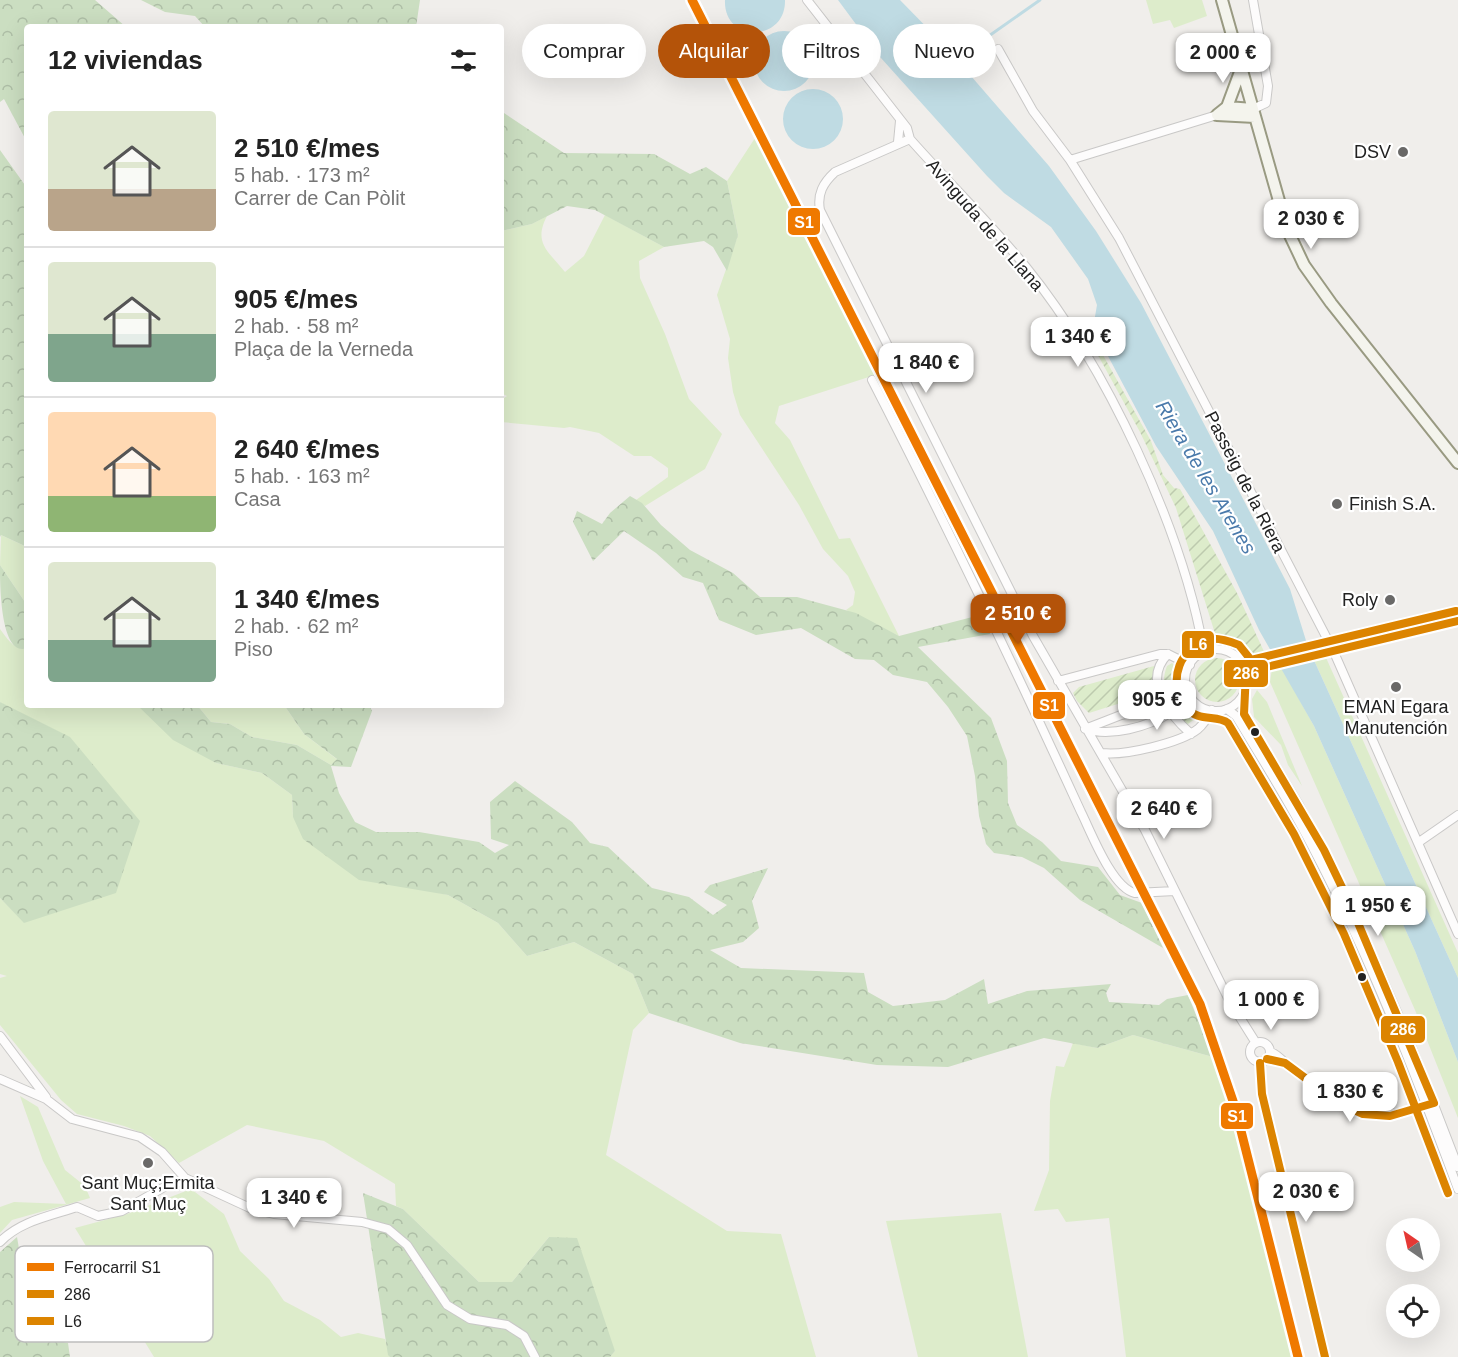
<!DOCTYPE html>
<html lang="es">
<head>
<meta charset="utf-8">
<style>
	:root { --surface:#fff; --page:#f2f2f2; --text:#222; --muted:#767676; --line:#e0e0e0; --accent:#b45309 }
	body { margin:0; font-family:Arial,sans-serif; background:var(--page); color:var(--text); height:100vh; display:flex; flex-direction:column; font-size:22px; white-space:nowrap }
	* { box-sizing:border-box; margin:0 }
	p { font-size:20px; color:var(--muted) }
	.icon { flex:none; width:33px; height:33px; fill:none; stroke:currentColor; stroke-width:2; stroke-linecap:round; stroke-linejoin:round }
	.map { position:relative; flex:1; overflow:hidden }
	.drawer { position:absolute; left:24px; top:24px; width:480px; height:684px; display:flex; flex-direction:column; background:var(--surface); border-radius:6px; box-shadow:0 6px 24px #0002 }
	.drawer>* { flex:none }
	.hud { position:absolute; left:522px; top:24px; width:570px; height:54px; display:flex; gap:12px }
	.needle { width:39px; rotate:326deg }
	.controls { position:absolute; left:1386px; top:1218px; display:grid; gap:12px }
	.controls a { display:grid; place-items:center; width:54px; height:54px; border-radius:50%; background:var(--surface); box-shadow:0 6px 24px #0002; font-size:30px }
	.price { position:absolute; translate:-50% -51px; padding:0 14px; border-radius:12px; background:#fff; color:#222; font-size:20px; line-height:39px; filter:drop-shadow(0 2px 3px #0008) }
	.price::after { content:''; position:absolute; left:50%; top:36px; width:18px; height:14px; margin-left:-9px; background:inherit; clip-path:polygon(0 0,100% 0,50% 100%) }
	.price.active { background:var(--accent); color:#fff }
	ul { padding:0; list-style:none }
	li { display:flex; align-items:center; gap:18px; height:150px; padding:0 24px }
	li+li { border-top:2px solid var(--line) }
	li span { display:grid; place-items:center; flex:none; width:168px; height:120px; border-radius:6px; color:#555 }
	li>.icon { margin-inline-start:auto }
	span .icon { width:72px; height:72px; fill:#fffc; stroke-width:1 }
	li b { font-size:26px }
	h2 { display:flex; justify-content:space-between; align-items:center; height:72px; padding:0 24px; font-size:26px }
	.tag { padding:0 21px; border-radius:27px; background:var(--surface); box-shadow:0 6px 24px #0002; font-size:21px; line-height:54px }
	.tag.active { background:var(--accent); color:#fff }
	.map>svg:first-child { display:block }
	.grass { fill:#ddeccb }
	.forest { fill:url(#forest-crowns) }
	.garden { fill:url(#garden-furrows) }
	.water { fill:#bfdbe3 }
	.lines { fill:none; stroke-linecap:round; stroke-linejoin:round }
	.stream { stroke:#bfdbe3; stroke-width:3 }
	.street-casing { stroke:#c9c8c7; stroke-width:10 }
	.secondary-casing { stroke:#999a82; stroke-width:14 }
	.street { stroke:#fdfcfc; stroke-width:8 }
	.secondary { stroke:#f4f4ed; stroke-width:10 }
	.bus-1-casing { stroke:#fff; stroke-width:12 }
	.bus-2-casing { stroke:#fff; stroke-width:12 }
	.bus-1 { stroke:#dc8400; stroke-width:8 }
	.bus-2 { stroke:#dc8400; stroke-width:8 }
	.rail-1-casing { stroke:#fff; stroke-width:14 }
	.rail-1 { stroke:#ef7900; stroke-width:9 }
	.poi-dot { fill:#6a6968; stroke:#fff; stroke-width:2 }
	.bus-dot { fill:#222; stroke:#fff; stroke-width:2 }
	.labels { text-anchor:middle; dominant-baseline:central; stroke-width:4.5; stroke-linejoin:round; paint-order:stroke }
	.poi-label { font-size:18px; fill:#222; stroke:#fff; text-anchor:end }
	.street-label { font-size:18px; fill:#222; stroke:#fff }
	.water-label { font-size:20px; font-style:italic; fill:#4a7aab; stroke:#fff }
	.key { fill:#fff; stroke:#bdbdbd; stroke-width:1.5 }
	.key-label { font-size:16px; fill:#222 }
	.line-badge { stroke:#fff; stroke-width:2 }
	.badge-label { font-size:16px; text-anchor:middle; font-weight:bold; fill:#fff }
</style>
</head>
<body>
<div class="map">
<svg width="1458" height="1357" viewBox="0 0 1458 1357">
	<defs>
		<pattern id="forest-crowns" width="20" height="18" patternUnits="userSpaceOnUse" patternTransform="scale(1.5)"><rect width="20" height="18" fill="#cbdec1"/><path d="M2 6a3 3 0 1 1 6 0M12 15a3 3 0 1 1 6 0" fill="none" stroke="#aebea6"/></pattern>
		<pattern id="garden-furrows" width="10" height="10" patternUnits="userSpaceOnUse" patternTransform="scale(1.5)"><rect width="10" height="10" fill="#ddeccb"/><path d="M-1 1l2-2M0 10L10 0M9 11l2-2" fill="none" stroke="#bdcaae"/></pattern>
	</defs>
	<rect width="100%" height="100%" fill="#f0eeeb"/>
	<path class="grass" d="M1146,0H1202L1207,16L1174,28L1170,20L1153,24Z
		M755,138L875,375L779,406L775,423L790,440L839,539L850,538L899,636L846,610L853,605L855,592L848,576L823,549L799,505L740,415L733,392L728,358L730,339L717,295L738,235L727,181Z
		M605,215L664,247L639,261L640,278L665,334L689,399L722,434L705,469L645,506L636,500L668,477V468L651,456H634L599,433L570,427L564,428L501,422V400L507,396L501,393V231L532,224L547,216C533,243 548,251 565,272L584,256Z
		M1,535L27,547V605L0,565Z
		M0,629C7,638 14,651 27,648V705H137L216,763L262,773L292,795L293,817L421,889L448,895L498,923L527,956L574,942L633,974L649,1013L633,1030L606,1155L727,1231L781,1234L816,1357H610L615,1351L549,1237L512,1282H479L403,1209L396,1206L395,1184L324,1141L247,1125L179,1163L150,1136L124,1126L77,1114L61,1100L0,1025V978L7,976L0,974V898L25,923L3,705L0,702Z
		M1319,642L1458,953V978L1308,647Z
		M1274,654L1314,726L1415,951L1458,1062V1118L1415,1010L1270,682Z
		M1257,690L1267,702L1302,786L1288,765L1281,745L1254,717L1252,699Z
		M197,705H284L304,734L338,760L331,765L297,745L252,737L230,724L211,722Z
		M1133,1035L1213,1057L1237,1128L1292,1357H1126L1109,1218L1066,1222L1058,1209L1034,1211L1049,1170L1050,1101L1056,1066L1064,1067L1073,1043L1097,1048Z
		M20,1096L38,1107L65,1170L85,1186L90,1198L12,1220L0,1233V1207L14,1202L66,1204L43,1161Z
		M191,1189L224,1214L240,1251L269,1279L284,1301L320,1320L341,1337L358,1333L385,1339L390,1357H154L75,1228L127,1214Z
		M1001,1213L1028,1357H918L886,1221Z"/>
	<path class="forest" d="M0,0H95L126,27H27V142L4,99L0,102Z
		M141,0H420L416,27H205L195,16L165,12Z
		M501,111L564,153L654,154L690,174L706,167L727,181L738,235L727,271L713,247L704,241L664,247L595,210L567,206L532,224L501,231Z
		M0,150L27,188V287L24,291L27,294V547L1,535L0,537Z
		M630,496L642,503L661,525L690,550L733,573L760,597H797L856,613L899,636L984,614L990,634L918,647L991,718L1007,761L1008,803L1017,825L1042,842L1061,861L1098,867L1120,895L1142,903L1163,948L1080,900L1044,868L1022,857L994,853L986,844L979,816L975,776L967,736L948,707L927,682L893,675L874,660L855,659L801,628L756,635L719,620L703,583L683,577L656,553L624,531L593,561L573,522L577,511L602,524L610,513Z
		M0,565L27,605V648C0,658 0,583 0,565Z
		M0,702L70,737L140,821L116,893L24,923L0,898Z
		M137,705H197L211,722L230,724L252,737L297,745L331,765L337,759L304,734L284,705H369L372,711L351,767L331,766L339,793L355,822L376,832H419L479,842L495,853L509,845L491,839L490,802L515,781L572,822L590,843L608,847L652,888L689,897L713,915L727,905L704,892L710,885L768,868L752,901L759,928L743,942L710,950L741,968L864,973L868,992L893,1006L945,1000L984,979L988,1004L1027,991L1111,984L1106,993L1109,1002L1159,1005L1167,999L1188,995L1213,1057L1133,1035L1097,1048L1044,1038L948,1067L877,1065L740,1043L649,1013L633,974L574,942L527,956L498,923L448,895L359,880L303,839L293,817L292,795L262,773L216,763L173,740Z
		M363,1193L403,1209L479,1282H512L549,1237L577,1238L615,1351L610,1357H390L388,1355Z
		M17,1237L34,1336L68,1343L70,1357H0V1252Z"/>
	<path class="garden" d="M1088,337H1093L1151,441L1163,475L1174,488L1180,489L1237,593L1267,658L1255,661L1232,646L1217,640L1176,508L1140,432Z
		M1195 680a22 22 0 1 1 44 0a22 22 0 1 1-44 0Z
		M1172,663L1181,671C1180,688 1187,703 1196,718L1188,724C1166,717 1159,685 1167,666Z
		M1154,666V695L1143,696L1089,713L1077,701L1073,693L1079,687Z"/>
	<path class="water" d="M725,0H785C786,43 723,43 725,0Z
		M838,0H900L945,46L1049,166L1096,231L1141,303L1290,589L1308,647L1458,978V1062L1415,951L1314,726L1259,630L1213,531L1156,446L1093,328L1097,305L1088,279L1051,227L1004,193L987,176L881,58Z
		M754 61a30 30 0 1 1 60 0a30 30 0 1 1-60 0Z
		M783 119a30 30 0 1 1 60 0a30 30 0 1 1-60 0Z"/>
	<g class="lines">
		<path class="stream" d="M957,65L976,45L1040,0"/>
		<defs>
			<path id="street" d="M807,0L907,128L910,139C948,182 990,223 1026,267C1106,366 1182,527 1204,652
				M998,49L1033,111L1070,160L1119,238L1333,650L1458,934
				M1253,109L1266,103L1268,86L1253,0
				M910,139L835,172C823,183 817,194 820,210L1033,636L1145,830L1229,1000L1256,1043
				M898,142L900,121
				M1070,160L1217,115
				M872,380C945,522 1014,666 1081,812C1091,832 1112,888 1135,893L1175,891
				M1185 680a31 31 0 1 1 62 0a31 31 0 1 1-62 0Z
				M1168,654C1141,681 1170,715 1191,734
				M1246,672L1458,621
				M1058,681L1160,654H1168L1190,665
				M1242,697L1244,714L1299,805L1350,904L1407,1035L1458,1167
				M1165,706L1121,715L1085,729C1111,737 1147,727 1170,713
				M1227,709L1236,716C1262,759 1289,801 1312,846C1370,956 1415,1073 1458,1189
				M1102,753C1124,756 1180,743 1198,729C1204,724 1208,717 1212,710
				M1419,842L1458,815
				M0,1036L46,1097
				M1250 1052a10 10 0 1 1 20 0a10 10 0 1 1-20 0Z
				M1271,1052C1280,1056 1284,1063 1292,1069C1350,1108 1356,1129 1430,1104
				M1260,1063L1262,1094L1325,1357
				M0,1079L46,1099L72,1119L140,1137L162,1152L185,1178L250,1208L274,1214L362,1222L388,1229L407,1245L447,1305L470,1319L507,1325L524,1336L535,1357
				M0,1242C20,1221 50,1216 77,1207L98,1216L122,1211L166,1186L188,1180"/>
			<path id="secondary" d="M1222,0L1287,229L1304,265L1331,303L1458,463
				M1227,107L1253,109
				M1217,115L1227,107L1240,72
				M1217,115L1255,117"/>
		</defs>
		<use href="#street" class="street-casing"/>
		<use href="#secondary" class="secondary-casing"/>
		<use href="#street" class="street"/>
		<use href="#secondary" class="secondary"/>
		<defs>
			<path id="bus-1" d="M1267,1059L1285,1063L1339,1103L1363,1114L1390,1116L1434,1103L1350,904L1324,850L1244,714L1246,672L1458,621
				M1260,1063L1262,1094L1325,1357"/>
			<path id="bus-2" d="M1448,1193L1398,1062L1344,934L1294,834L1228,723C1217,714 1198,723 1186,707C1166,681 1180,645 1212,639C1220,638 1231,642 1239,645L1251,660L1456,611"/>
		</defs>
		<use href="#bus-1" class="bus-1-casing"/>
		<use href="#bus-2" class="bus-2-casing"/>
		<use href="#bus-1" class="bus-1"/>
		<use href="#bus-2" class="bus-2"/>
		<defs>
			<path id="rail-1" d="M692,0L1200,1004L1235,1107L1298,1357"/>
		</defs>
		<use href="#rail-1" class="rail-1-casing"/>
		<use href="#rail-1" class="rail-1"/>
	</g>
	<g class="poi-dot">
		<circle cx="1403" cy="152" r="6"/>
		<circle cx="1337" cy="504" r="6"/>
		<circle cx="1390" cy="600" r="6"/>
		<circle cx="1396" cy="687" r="6"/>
		<circle cx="148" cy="1163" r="6"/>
	</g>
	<g class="bus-dot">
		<circle cx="1255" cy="732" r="5"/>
		<circle cx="1362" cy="977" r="5"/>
	</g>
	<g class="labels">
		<g class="poi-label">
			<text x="1391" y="152">DSV</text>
			<text x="1349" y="504" text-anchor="start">Finish S.A.</text>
			<text x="1378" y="600">Roly</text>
			<text x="1396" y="707" text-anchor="middle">EMAN Egara<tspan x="1396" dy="21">Manutención</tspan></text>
			<text x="148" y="1183" text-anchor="middle">Sant Muç;Ermita<tspan x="148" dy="21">Sant Muç</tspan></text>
		</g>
		<g class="street-label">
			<text transform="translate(985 225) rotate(49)">Avinguda de la Llana</text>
			<text transform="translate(1245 482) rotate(63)">Passeig de la Riera</text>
		</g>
		<g class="water-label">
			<text transform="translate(1206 477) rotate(59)">Riera de les Arenes</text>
		</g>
	</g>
	<rect x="15" y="1246" width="198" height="96" rx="9" class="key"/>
	<rect x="27" y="1263" width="27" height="8" fill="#ef7900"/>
	<rect x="27" y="1290" width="27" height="8" fill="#dc8400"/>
	<rect x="27" y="1317" width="27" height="8" fill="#dc8400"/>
	<g class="key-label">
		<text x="64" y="1273">Ferrocarril S1</text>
		<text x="64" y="1300">286</text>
		<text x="64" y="1327">L6</text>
	</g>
	<g class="line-badge">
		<rect x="787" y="207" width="34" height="29" rx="6" fill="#ef7900"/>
		<rect x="1181" y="630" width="34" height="29" rx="6" fill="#dc8400"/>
		<rect x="1223" y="659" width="46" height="29" rx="6" fill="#dc8400"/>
		<rect x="1032" y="691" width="34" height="29" rx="6" fill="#ef7900"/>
		<rect x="1380" y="1015" width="46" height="29" rx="6" fill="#dc8400"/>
		<rect x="1220" y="1102" width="34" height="28" rx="6" fill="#ef7900"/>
	</g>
	<g class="badge-label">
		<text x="804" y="228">S1</text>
		<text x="1198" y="650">L6</text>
		<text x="1246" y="679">286</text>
		<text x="1049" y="711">S1</text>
		<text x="1403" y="1035">286</text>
		<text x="1237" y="1122">S1</text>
	</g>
</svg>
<div class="controls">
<a><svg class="needle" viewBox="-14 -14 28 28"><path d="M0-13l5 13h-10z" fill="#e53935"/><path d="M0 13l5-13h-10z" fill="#767676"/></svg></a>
<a><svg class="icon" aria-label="locate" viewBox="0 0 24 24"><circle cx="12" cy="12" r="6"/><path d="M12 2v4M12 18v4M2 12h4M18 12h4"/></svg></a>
</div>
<b class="price" style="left:1223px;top:84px">2 000 €</b>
<b class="price" style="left:1311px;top:250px">2 030 €</b>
<b class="price" style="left:1078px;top:368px">1 340 €</b>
<b class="price" style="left:926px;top:394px">1 840 €</b>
<b class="price active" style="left:1018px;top:645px">2 510 €</b>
<b class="price" style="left:1157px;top:731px">905 €</b>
<b class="price" style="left:1164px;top:840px">2 640 €</b>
<b class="price" style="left:1378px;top:937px">1 950 €</b>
<b class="price" style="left:1271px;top:1031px">1 000 €</b>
<b class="price" style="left:1350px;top:1123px">1 830 €</b>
<b class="price" style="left:1306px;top:1223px">2 030 €</b>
<b class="price" style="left:294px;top:1229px">1 340 €</b>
<div class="hud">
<a class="tag">Comprar</a>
<a class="tag active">Alquilar</a>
<a class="tag">Filtros</a>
<a class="tag">Nuevo</a>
</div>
<section class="drawer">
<h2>12 viviendas<svg class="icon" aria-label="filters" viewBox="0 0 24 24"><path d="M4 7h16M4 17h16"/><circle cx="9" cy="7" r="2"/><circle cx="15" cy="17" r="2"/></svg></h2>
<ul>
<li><span style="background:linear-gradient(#dfe7d0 65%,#b9a48a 0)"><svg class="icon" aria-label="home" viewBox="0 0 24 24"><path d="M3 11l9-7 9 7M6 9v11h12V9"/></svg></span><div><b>2 510 €/mes</b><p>5 hab. · 173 m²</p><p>Carrer de Can Pòlit</p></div></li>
<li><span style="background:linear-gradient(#dfe7d0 60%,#7fa58c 0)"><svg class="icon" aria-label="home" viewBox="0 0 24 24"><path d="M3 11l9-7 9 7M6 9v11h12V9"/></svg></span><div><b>905 €/mes</b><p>2 hab. · 58 m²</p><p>Plaça de la Verneda</p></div></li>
<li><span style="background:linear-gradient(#ffd9b3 70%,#8fb573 0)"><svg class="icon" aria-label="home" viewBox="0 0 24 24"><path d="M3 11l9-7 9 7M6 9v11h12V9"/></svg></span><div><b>2 640 €/mes</b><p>5 hab. · 163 m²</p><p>Casa</p></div></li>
<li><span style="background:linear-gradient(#dfe7d0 65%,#7fa58c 0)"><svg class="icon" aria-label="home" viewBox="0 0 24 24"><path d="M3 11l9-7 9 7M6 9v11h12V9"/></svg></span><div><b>1 340 €/mes</b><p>2 hab. · 62 m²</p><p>Piso</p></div></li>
</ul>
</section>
</div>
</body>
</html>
